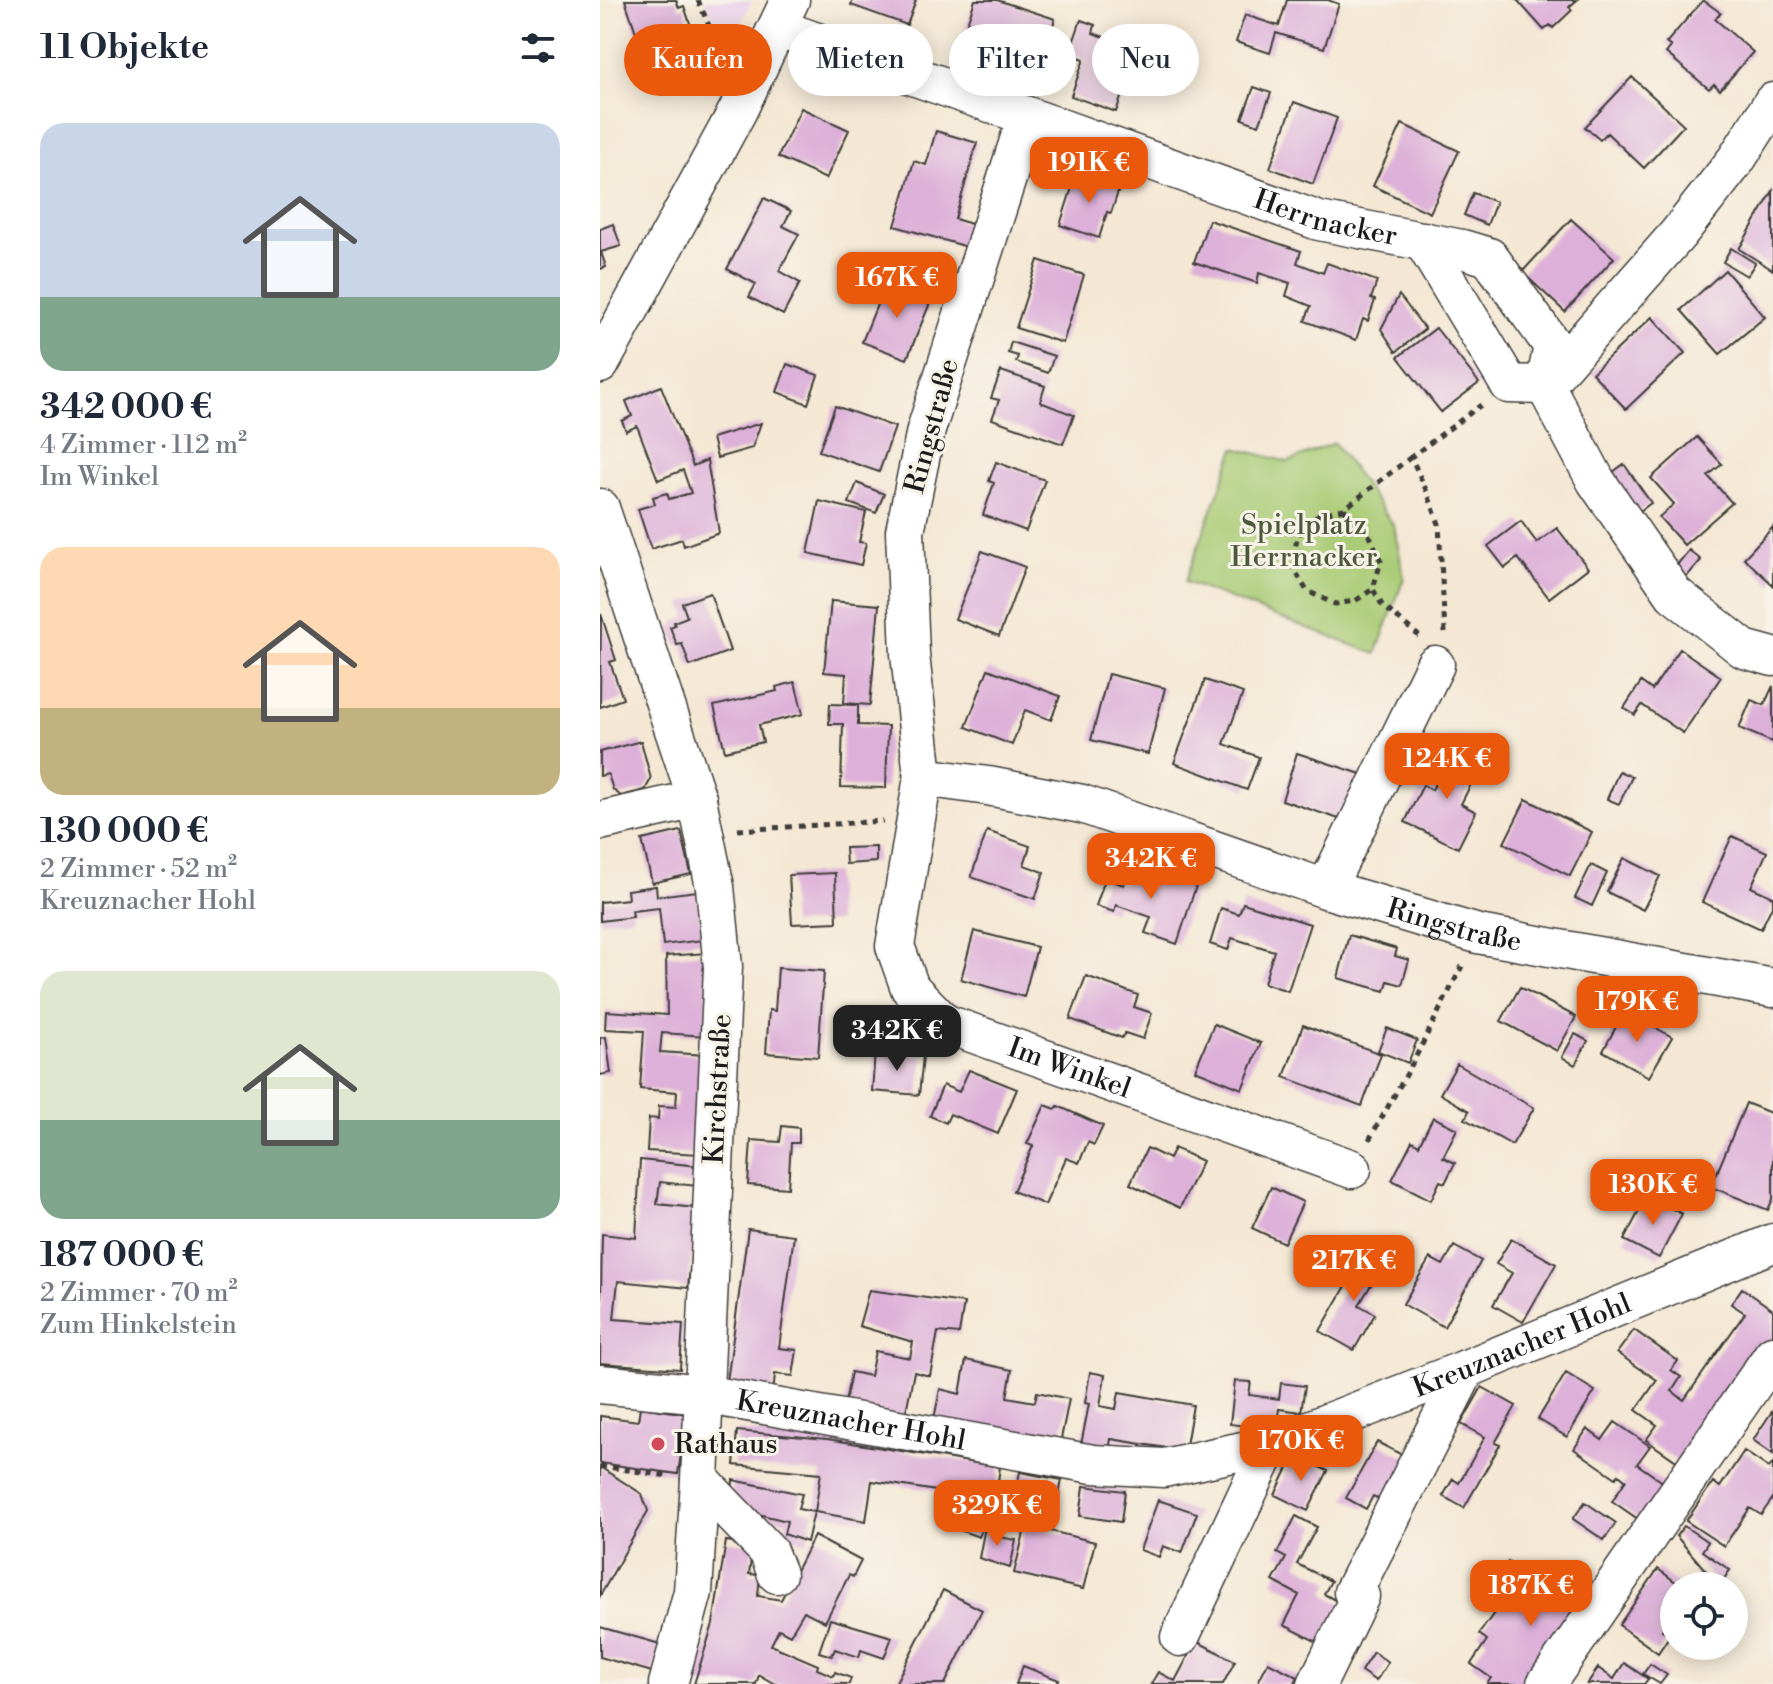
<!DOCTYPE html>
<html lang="de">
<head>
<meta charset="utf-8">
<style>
	:root { --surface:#fff; --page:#f6f6f7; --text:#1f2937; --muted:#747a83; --accent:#ea580c }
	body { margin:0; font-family:"Libre Bodoni",serif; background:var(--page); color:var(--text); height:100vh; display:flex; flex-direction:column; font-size:30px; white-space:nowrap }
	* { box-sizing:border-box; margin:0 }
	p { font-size:26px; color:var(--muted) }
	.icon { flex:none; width:44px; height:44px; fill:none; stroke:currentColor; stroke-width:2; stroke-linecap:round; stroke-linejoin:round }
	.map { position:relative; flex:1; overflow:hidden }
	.side { display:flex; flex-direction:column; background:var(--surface); width:600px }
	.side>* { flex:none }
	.guide { position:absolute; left:24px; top:24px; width:760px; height:72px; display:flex; gap:16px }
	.tools { position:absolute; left:1060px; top:1572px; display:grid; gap:16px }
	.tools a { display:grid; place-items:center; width:88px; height:88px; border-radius:50%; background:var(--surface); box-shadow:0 4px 20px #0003; font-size:40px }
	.price { position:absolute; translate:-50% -68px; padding:0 18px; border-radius:16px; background:var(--accent); color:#fff; font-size:26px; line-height:52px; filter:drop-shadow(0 2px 4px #0008) }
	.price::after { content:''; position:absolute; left:50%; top:48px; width:24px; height:18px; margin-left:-12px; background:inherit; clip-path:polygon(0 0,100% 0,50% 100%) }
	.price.active { background:#222; color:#fff }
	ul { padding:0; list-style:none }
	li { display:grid; align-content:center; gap:16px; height:424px; padding:0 40px }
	li span { display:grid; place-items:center; height:248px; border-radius:24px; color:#555 }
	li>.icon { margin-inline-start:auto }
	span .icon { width:144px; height:144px; fill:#fffc; stroke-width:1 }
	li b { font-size:34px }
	h2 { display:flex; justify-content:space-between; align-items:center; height:96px; padding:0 40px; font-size:34px }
	.chip { padding:0 28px; border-radius:36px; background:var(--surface); box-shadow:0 4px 20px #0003; font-size:28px; line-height:72px }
	.chip.active { background:var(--accent); color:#fff }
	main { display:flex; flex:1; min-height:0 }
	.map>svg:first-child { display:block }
	.built { fill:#ebd1eb }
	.green { fill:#a9cb74; stroke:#627448; stroke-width:2 }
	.building { fill:#ddb0d9 }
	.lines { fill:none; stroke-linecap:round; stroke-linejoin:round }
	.minor-casing { stroke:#3c3a37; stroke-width:41 }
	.path { stroke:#3c3a37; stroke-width:5; stroke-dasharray:6 6; stroke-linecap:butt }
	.minor { stroke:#fff; stroke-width:38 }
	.poi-dot { fill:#d1495b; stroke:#f7f3e8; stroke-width:3 }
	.labels { text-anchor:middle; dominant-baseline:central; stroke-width:6; stroke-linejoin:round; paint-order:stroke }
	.street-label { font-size:28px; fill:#1c1c1c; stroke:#f7f3e8 }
	.park-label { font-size:28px; fill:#4d593b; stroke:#f7f3e8 }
	.poi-label { font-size:28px; fill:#1c1c1c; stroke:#f7f3e8; text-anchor:start }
</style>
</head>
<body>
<main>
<section class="side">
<h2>11 Objekte<svg class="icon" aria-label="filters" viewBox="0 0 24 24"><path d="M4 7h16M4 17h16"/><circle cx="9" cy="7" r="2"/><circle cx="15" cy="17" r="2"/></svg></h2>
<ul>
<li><span style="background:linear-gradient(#c9d6e8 70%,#7fa58c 0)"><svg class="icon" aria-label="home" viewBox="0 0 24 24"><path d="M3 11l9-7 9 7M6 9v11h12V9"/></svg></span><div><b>342 000 €</b><p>4 Zimmer · 112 m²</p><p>Im Winkel</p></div></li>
<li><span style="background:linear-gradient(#ffd9b3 65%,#c2b280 0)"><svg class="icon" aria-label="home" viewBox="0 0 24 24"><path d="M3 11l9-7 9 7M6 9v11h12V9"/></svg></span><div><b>130 000 €</b><p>2 Zimmer · 52 m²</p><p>Kreuznacher Hohl</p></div></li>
<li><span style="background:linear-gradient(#dfe7d0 60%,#7fa58c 0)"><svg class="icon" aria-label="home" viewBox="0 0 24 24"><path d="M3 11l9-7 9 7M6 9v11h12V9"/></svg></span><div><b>187 000 €</b><p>2 Zimmer · 70 m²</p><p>Zum Hinkelstein</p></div></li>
</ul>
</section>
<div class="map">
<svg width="1173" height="1684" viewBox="0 0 1173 1684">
	<rect width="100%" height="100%" fill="#f7f3e8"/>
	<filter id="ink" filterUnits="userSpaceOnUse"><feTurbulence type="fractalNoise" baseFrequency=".0125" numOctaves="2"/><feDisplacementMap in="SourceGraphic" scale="16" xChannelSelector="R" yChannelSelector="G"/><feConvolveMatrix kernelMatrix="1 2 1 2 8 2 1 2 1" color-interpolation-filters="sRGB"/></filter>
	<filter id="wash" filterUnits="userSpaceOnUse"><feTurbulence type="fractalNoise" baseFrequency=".006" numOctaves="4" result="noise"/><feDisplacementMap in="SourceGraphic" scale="32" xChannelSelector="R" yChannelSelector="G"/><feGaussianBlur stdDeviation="1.8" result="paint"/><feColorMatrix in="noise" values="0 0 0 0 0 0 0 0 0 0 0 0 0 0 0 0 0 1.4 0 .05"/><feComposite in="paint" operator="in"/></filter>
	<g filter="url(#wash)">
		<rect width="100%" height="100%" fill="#f4e7d3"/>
		<path class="built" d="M105,0H152L128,52Z"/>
		<path class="green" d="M734,443L794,526L804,578L776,654L585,582L635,448L688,462Z"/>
		<g id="blocks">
			<path class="building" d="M25,0H76L79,8L84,6L95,38L44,56Z
				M253,0H316L307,25L251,5Z
				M375,0H397L455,19L447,46L462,51L452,82L429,75L440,43L416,35L407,63L359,47Z
				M687,0H728L739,4L724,48L676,33L670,53L636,42L645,15L679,26Z
				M917,0H977L969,7L972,10L953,28L950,25L944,30Z
				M1103,0L1121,13L1115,19L1153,52L1120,90L1114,84L1109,89L1066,53L1071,47L1066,43Z
				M481,20L495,25L493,33L538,49L516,112L471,96L484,59L469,54Z
				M1032,77L1084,125L1044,168L1007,133L1000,140L985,127Z
				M654,87L671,93L659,125L642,119Z
				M694,102L737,118L713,184L670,168Z
				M201,108L249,130L226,179L178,157Z
				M802,124L859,151L830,213L773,186Z
				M336,131L377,143L355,219L378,226L371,248L295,226L314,161L326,165Z
				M477,172L520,186L511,213L507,212L499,238L460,225Z
				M1173,191V270L1139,249Z
				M873,193L896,202L887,225L864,215Z
				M164,198L191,211L183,226L199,234L179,271L200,283L183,315L149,297L156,284L127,269Z
				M971,219L1014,258L965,312L922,272Z
				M609,220L701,251L697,263L723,273L727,263L777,281L771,299L775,300L768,321L763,319L756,340L705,321L711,306L686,296L690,283L659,273L657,283L594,262Z
				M13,224L21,246L1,252L6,267L0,269V229Z
				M1131,248L1155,263L1147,276L1123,262Z
				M438,260L484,275L463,343L416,328Z
				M1125,270L1165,317L1120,354L1081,310Z
				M287,280L332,298L307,359L262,342Z
				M799,295L825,329L796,352L781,329Z
				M1052,317L1085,353L1026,409L992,373Z
				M836,328L879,383L841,412L798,357Z
				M411,342L454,356L448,373L416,362L418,356L408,353Z
				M187,364L218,375L208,404L177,392Z
				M401,371L445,386L440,402L474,415L463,444L392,419L399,400L391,398Z
				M61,386L93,466L107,460L119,533L84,546L82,539L51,549L38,509L55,504L53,497L67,493L69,499L91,493L83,470L58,480L37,426L26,431L22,421L32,416L26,401Z
				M235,406L295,427L279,472L219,451Z
				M161,423L152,448L117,458L112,438Z
				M1097,437L1122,464L1108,476L1132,503L1084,545L1059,517L1074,504L1051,478Z
				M396,462L445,480L426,531L383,515L394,483L389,481Z
				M1024,464L1051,503L1030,518L1002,480Z
				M257,483L284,494L276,513L249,503Z
				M219,501L266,512L259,542L266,543L261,565L208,553Z
				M921,521L937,543L957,528L988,568L949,598L918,558L905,568L888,546Z
				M1173,527V585L1144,558Z
				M1089,550L1101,560L1083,581L1072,571Z
				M382,551L425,567L399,636L355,619Z
				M110,593L130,651L90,666L82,644L77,645L70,627L75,625L74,622L87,617L82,603Z
				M231,601L279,605L270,705L244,703L246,674L224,672Z
				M1,614L16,660L10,662L23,699L0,707Z
				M1080,649L1121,677L1083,733L1042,705L1035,715L1024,708L1041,682L1052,690Z
				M388,669L460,696L451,720L425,710L412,745L366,727Z
				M508,674L565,688L548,754L491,740Z
				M605,680L643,693L624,744L659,757L647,790L574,763Z
				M195,682L203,714L159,725L163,742L125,751L114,706L177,691L176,687Z
				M1173,686V739L1172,742L1139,728L1151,700L1164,705Z
				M230,704L258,705V725L288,726L286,788L241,787L243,724H229Z
				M41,741L51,779L45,790L21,796L13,790L8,774L0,776V752Z
				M853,747L882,762L861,804L876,812L858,848L805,822L823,785L832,790Z
				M697,753L761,774L745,821L682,800Z
				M1019,771L1032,777L1019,804L1007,799Z
				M926,799L992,832L970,876L904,843Z
				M81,831L91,874L52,883L42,840Z
				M387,831L430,846L424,865L444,872L435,899L371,877Z
				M1132,836L1167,852L1151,887L1173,897V904L1161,929L1102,902Z
				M276,847V862L246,864L245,848Z
				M1024,858L1060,876L1043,910L1007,892Z
				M530,864L596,886L577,944L545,933L551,917L516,905L514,912L496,906L505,879L524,885Z
				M991,865L1007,873L992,906L975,898Z
				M235,873L237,922L192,924L189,875Z
				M56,886L57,896L97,891L103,940L63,945L59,908L32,911L33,917L0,921V902L28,899L27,890Z
				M643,903L710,924L688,991L664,983L674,951L632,938L628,950L610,944L621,908L639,914Z
				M374,931L437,947L424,997L361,979Z
				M749,935L797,949L795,956L809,960L802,985L788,981L785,991L738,978Z
				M107,953V1036L62,1033L60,1052L106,1055L99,1154L47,1151L49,1118L58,1119L59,1106L76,1107L77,1092L40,1089L44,1031L5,1029L6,1011L67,1015L66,956Z
				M178,968L224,971L218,1057L166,1053L169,1010L175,1011Z
				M486,976L538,995L534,1007L552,1013L543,1039L525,1033L522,1038L470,1019Z
				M920,987L976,1017L957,1051L901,1021Z
				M1025,1010L1072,1037L1049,1077L1003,1051Z
				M614,1024L661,1043L642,1089L595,1070Z
				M703,1025L781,1054L762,1106L684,1077Z
				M787,1028L817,1040L808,1063L778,1051Z
				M975,1034L988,1041L975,1065L962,1057Z
				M6,1037L11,1073L0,1075V1038Z
				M275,1052L323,1056L319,1095L272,1091Z
				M857,1064L934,1108L912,1145L865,1119L869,1111L840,1094Z
				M369,1070L417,1089L398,1134L350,1114L346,1123L330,1116L343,1085L359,1092Z
				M1146,1103L1173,1114V1199L1168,1210L1111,1187Z
				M445,1105L456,1109L458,1106L503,1126L494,1145L488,1142L479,1163L466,1158L445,1205L413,1191L433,1146L427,1144Z
				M833,1117L857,1129L843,1157L855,1163L845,1183L840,1181L831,1200L792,1180L812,1141L819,1145Z
				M182,1126L199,1128V1143H191L188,1188L148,1185L151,1140L180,1142Z
				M547,1148L569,1159L574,1148L602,1161L580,1208L530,1184Z
				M40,1160L99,1166L97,1186L60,1182L57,1204L96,1208L88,1288L18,1281L14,1319L83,1324L80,1369L0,1363L2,1234L36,1238Z
				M671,1187L703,1202L684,1243L652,1228Z
				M1047,1196L1082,1214L1059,1258L1024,1240Z
				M148,1229L194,1235L179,1348L197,1350L193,1376L175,1374L173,1395L126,1389Z
				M911,1239L956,1264L923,1322L893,1305L912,1273L896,1264Z
				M854,1246L881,1261L844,1327L803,1304L830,1258L843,1265Z
				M768,1248L787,1258L759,1305L775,1314L754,1350L720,1331Z
				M1142,1288L1173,1310V1348L1088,1469L1046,1440L1057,1425L1036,1410L1057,1380L1017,1353L1034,1330L1078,1361L1071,1370L1081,1377L1072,1391L1084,1400L1145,1313L1131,1304Z
				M269,1290L364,1303L359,1334L338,1332L330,1376L314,1372L304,1421L244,1408L251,1372L270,1376L275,1351L310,1358L313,1342L259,1326Z
				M366,1360L412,1370L407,1397L435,1402L437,1392L469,1399L459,1449L333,1424L340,1389L360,1394Z
				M490,1372L505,1375L500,1406L516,1409L519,1392L593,1405L585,1451L511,1439L508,1456L480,1450L489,1404L485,1403Z
				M966,1373L995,1391L967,1437L938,1419Z
				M635,1381L651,1382L649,1395L679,1399L681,1383L705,1386L701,1412L679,1409L676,1430L630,1424Z
				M882,1387L916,1406L895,1443L900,1445L864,1508L843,1496L853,1479L859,1483L885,1437L861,1424Z
				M40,1407L87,1414L78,1474L0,1463V1416L38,1421Z
				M1173,1410V1454L1153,1440Z
				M1015,1422L1050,1446L1037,1464L1074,1490L1048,1526L1012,1501L1026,1480L1019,1474L1016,1478L974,1449L987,1429L1002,1440Z
				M137,1431L227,1439L400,1467L396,1496L375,1493V1497L272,1481L266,1521L215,1512L221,1473L134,1465Z
				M777,1442L812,1460L789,1504L773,1496L766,1509L746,1498Z
				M1144,1451L1169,1468L1173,1463V1498L1161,1515L1150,1508L1124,1546L1086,1521L1113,1482L1120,1487Z
				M694,1455L728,1471L708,1511L675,1495Z
				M0,1467L42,1494L48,1511L0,1596Z
				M420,1472L462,1480L456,1511L413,1502Z
				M133,1480L202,1494L198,1509L214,1512L207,1542L184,1534L187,1521L150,1512L132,1496Z
				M484,1486L525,1491L521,1522L480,1516Z
				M558,1500L597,1513L582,1553L563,1546L559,1557L540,1550Z
				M985,1502L1016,1523L1004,1540L973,1519Z
				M366,1510L386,1518L379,1537L359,1530Z
				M696,1516L717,1527L697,1564L731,1581L724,1594L744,1605L723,1645L684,1625L699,1595L673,1581L686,1558L677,1553Z
				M426,1525L495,1542L483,1589L414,1573Z
				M1084,1526L1108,1542L1102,1551L1130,1570L1119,1586L1076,1536Z
				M385,1527L400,1530L399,1537L416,1540L410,1568L379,1558Z
				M214,1536L261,1561L253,1577L249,1575L225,1622L204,1611L190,1635L179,1629L171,1645L218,1665L217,1669L233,1676L235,1672L251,1678L249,1684H175L159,1675L156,1684H94L113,1624L126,1541L153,1545L149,1574L160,1575L158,1596L181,1600Z
				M908,1562L935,1581L923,1597L938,1607L963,1570L999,1596L937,1684H887L891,1678L871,1664L887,1640L879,1634L911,1589L897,1579Z
				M1058,1569L1081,1586H1074V1613L1062,1630L1070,1635L1058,1653L1019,1625Z
				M343,1590L382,1610L345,1684H295Z
				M230,1619L292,1637L284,1658L261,1650L259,1657L235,1649L232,1656L219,1652Z
				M0,1627L60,1644L52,1672L0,1657Z
				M596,1641L635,1661L623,1684H551L558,1672L575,1681Z
				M773,1652L788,1662L776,1681L761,1671Z
				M668,1662L698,1677L694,1684H657Z
				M1024,1663L1048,1679L1044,1684H987L998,1668L1014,1679Z
				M1050,1664L1067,1675L1060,1684L1043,1674Z
				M423,1666L459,1680L457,1684H416Z"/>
		</g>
	</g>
	<g filter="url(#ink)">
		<use href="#blocks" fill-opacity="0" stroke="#3c3a37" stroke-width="2"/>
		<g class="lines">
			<defs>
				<g id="minor">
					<path id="s1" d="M177,28L427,116L326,430L305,531L310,654L323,777L388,786L482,804L726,889L878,934L1173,988"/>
					<path id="s2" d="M427,116L719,221L862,249L889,257L953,346L945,385L996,481L1074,594L1144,649L1173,657"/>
					<path d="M823,241L909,384L945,385L1078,234L1136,160L1173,102"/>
					<path d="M0,364L138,110L190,0"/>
					<path d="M0,508L97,799L115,887L123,967L100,1480L93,1592L68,1684"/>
					<path id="s3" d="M323,777L295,946L310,988L344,1023L752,1169"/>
					<path d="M0,821L97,799"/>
					<path d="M726,889L835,665"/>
					<path id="s4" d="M0,1384L103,1394L493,1464L564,1468L670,1445L866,1369L1173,1243"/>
					<path d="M100,1480L168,1551L177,1574"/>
					<path d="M580,1637L670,1445"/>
					<path d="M717,1684L760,1596L753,1592L866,1369"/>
					<path d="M946,1684L1173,1355"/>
				</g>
			</defs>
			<use href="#minor" class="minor-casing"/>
			<path class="path" d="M98,0L123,59
				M811,457L744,509L771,538L781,561L773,589L782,605L819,636
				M744,509L719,514L697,536L693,567L707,591L735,604L755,601L773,589
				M845,633L839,524L827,492L811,457L881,405
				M138,830L283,821
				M769,1140L810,1068L862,966
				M0,1466L68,1476"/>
			<use href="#minor" class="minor"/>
		</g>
	</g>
	<circle class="poi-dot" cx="58" cy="1444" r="8"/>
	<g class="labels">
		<g class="street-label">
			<text stroke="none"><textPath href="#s2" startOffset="316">Herrnacker</textPath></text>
			<text transform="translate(332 426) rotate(-75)">Ringstraße</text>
			<text stroke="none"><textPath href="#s1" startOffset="1498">Ringstraße</textPath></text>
			<text stroke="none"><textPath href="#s3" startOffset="398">Im Winkel</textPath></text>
			<text transform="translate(118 1089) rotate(-87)">Kirchstraße</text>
			<text stroke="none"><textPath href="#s4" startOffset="950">Kreuznacher Hohl</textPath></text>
			<text stroke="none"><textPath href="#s4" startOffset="254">Kreuznacher Hohl</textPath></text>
		</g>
		<g class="park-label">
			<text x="704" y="525">Spielplatz<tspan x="704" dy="32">Herrnacker</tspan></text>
		</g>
		<g class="poi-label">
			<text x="74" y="1444">Rathaus</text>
		</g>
	</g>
</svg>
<div class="tools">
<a><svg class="icon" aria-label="locate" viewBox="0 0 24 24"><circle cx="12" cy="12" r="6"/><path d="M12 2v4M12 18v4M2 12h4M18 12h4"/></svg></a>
</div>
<b class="price" style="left:489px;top:205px">191K €</b>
<b class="price" style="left:297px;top:320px">167K €</b>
<b class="price" style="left:847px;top:801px">124K €</b>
<b class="price" style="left:551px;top:901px">342K €</b>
<b class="price" style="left:1037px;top:1044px">179K €</b>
<b class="price active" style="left:297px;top:1073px">342K €</b>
<b class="price" style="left:1053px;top:1227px">130K €</b>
<b class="price" style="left:754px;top:1303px">217K €</b>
<b class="price" style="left:701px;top:1483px">170K €</b>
<b class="price" style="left:397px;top:1548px">329K €</b>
<b class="price" style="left:931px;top:1628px">187K €</b>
<div class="guide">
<a class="chip active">Kaufen</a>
<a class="chip">Mieten</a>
<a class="chip">Filter</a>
<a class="chip">Neu</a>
</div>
</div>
</main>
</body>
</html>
